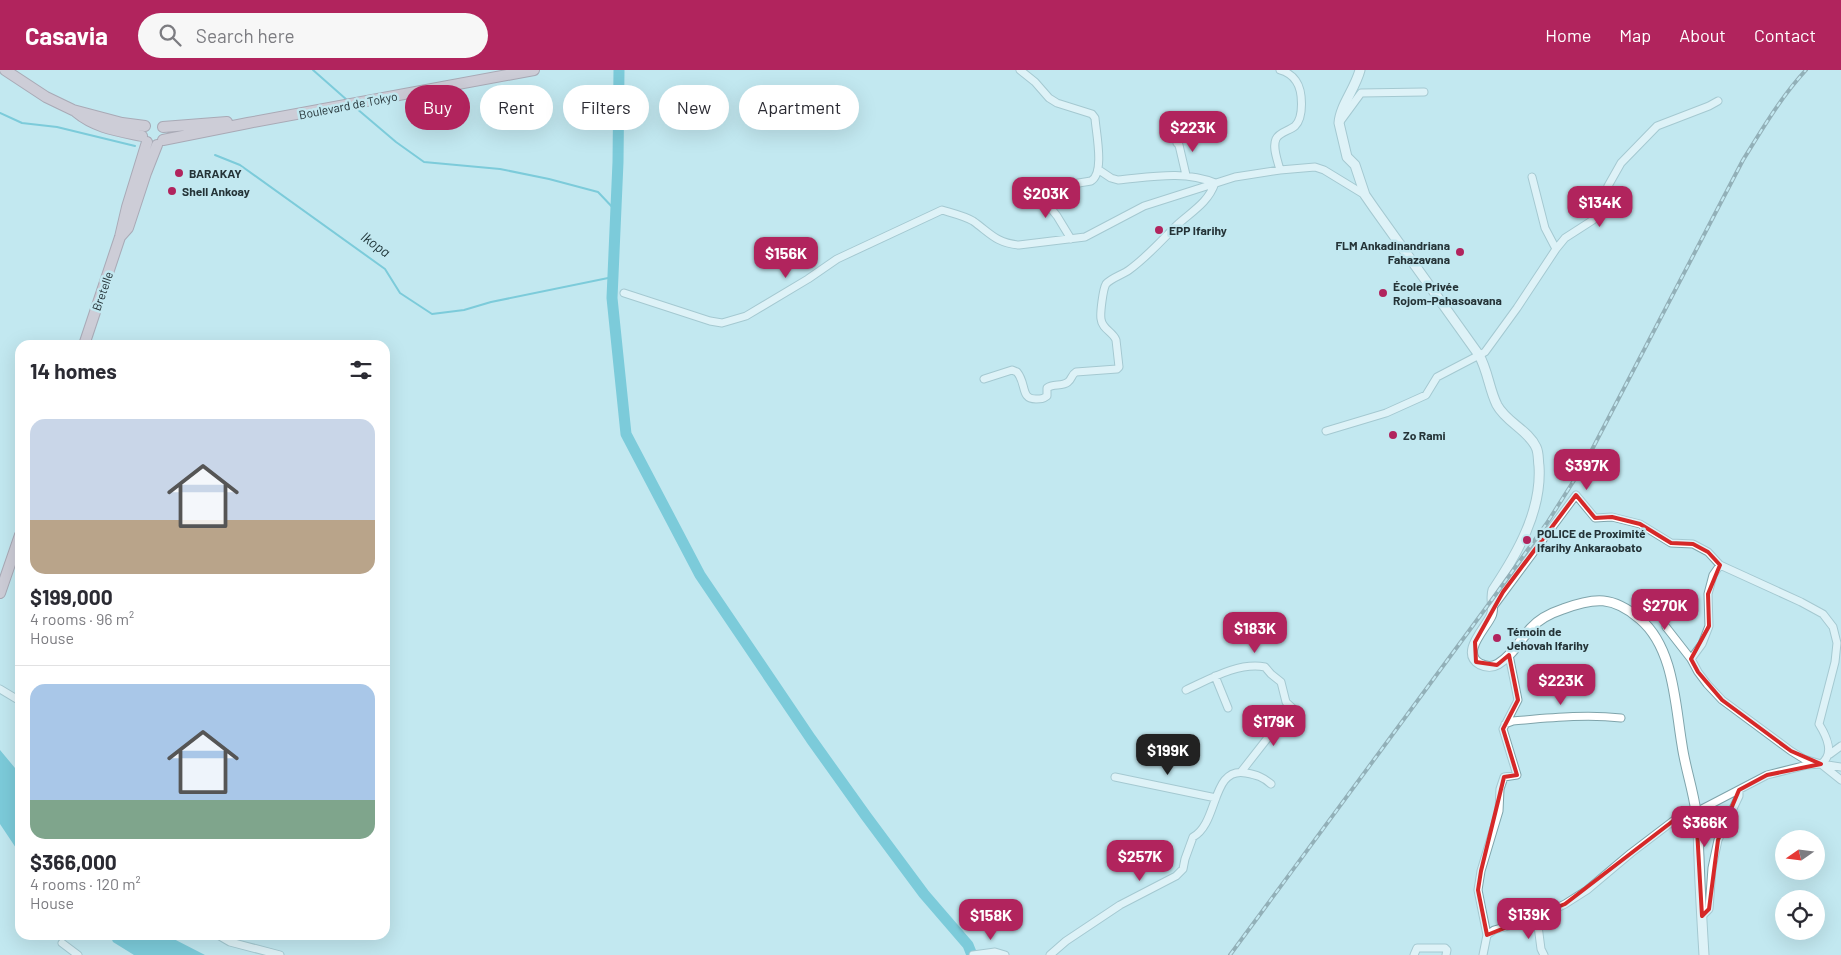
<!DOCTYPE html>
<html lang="en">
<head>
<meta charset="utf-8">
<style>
	:root { --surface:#fff; --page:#f7f7f7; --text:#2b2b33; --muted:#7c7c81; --line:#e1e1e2; --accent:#b1245d }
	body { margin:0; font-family:Barlow,sans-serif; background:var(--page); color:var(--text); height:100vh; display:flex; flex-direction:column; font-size:19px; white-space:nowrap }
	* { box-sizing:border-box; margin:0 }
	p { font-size:16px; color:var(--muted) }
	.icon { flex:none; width:28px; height:28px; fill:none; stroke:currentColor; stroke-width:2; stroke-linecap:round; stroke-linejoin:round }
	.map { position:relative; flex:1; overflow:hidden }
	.sheet { position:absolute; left:15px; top:270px; width:375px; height:600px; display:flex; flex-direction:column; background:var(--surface); border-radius:15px; box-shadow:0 5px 20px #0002 }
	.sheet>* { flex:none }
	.banner { position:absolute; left:405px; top:15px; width:475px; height:45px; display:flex; gap:10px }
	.needle { width:32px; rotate:256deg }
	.buttons { position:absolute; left:1775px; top:760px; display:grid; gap:10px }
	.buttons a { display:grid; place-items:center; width:50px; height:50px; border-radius:50%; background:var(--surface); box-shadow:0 5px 20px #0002; font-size:25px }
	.price { position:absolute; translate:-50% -42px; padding:0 11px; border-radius:10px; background:var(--accent); color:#fff; font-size:16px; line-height:32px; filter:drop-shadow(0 1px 2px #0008) }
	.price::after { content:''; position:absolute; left:50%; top:30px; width:15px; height:11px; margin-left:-8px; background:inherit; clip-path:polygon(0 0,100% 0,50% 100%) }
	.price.current { background:#222; color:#fff }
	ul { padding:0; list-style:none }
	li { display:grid; align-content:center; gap:10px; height:265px; padding:0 15px }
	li+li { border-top:1px solid var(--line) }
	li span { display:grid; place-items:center; height:155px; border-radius:15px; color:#555 }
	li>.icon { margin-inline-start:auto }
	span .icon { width:90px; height:90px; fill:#fffc; stroke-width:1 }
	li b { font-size:21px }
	h2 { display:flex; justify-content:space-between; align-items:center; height:60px; padding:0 15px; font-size:21px }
	.pill { padding:0 18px; border-radius:22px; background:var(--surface); box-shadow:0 5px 20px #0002; font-size:18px; line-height:45px }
	.pill.current { background:var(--accent); color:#fff }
	header { display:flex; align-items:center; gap:30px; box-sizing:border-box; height:70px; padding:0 25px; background:var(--accent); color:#fff }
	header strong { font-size:24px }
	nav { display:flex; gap:28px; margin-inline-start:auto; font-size:18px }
	.search { width:350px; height:45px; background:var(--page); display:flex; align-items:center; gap:12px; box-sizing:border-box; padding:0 18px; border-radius:28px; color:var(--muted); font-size:19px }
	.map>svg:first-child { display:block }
	.water { fill:#26a9be }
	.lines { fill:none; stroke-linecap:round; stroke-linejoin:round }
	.stream { stroke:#26a9be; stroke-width:2 }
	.river { stroke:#26a9be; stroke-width:11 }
	.minor-casing { stroke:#7fa4ab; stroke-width:9 }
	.tertiary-casing { stroke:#7fa4ab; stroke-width:11 }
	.primary-casing { stroke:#895f6e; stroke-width:12 }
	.minor { stroke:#fff; stroke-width:7 }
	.tertiary { stroke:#fff; stroke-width:9 }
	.primary { stroke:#d9adb9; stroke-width:10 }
	.rail-casing { stroke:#576d73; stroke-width:4 }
	.rail { stroke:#c2e8f0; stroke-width:2; stroke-dasharray:5.5; stroke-linecap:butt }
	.marked { fill:none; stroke:#d62828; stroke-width:4; stroke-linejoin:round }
	.poi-dot { fill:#b1245d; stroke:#c2e8f0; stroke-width:2 }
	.labels { text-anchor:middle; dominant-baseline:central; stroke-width:5; stroke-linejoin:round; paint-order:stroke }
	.street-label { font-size:12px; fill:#243337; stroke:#c2e8f0 }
	.poi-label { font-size:12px; font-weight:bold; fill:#243337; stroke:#c2e8f0; text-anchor:start }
	.water-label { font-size:14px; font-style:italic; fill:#1c3135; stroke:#c2e8f0 }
</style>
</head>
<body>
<header>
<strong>Casavia</strong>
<div class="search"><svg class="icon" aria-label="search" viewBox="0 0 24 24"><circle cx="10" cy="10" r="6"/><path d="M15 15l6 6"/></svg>Search here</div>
<nav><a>Home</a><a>Map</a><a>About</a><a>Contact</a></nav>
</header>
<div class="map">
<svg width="1841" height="885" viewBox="0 0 1841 885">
	<rect width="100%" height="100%" fill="#c2e8f0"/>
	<path class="water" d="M0,680L20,704V784L0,754Z
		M110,865H166L205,885H134L113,872Z"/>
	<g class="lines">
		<path class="stream" d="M313,0L347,30
			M356,38L396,72L424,92L500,99L549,109L598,122L616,141
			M0,43L22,53L57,57L135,76
			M215,85L240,95L385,199L400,223L432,244L464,240L491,232L613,207"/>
		<path class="river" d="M619,0L618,92L612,228L626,364L700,505L811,669L866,746L924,824L968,875L972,885"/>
		<defs>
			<path id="minor" d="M1020,0L1035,12L1049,28L1057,33L1092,44L1095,48C1096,63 1105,103 1091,111L1036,120L1057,146L1071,169
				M1339,53L1361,23L1424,22
				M1177,73L1179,75L1186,105
				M1280,100C1278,91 1272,78 1276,69C1279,62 1289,61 1295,56C1304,47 1303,21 1296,11C1292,5 1287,2 1280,0
				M1532,107L1545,158L1556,179
				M624,223L710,251L722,253L746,246L808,209L837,189L942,140C952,143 965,146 973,151C990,163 996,173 1019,175L1085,167L1144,136L1235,107L1280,100L1315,97L1324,100L1365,125
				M984,309L1012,300L1017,302C1027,314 1020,329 1036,329C1041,329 1043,329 1047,326V318C1053,313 1062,317 1068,312C1072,309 1071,305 1076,302L1117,299L1119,297L1116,270C1113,262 1102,259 1101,249C1100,243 1103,219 1106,214C1111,208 1122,205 1129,200C1147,187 1161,171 1177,155C1191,142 1208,133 1215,113C1184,100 1151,107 1118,110L1111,108L1099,100
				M1326,361L1386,343L1426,325L1437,307L1485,282L1517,238L1556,179L1565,168L1593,150L1599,142L1608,116L1621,93L1657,56L1709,36L1718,31
				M1493,537L1576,425L1595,448L1612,447L1640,454L1671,473L1693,474L1708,482L1720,495
				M1666,557L1691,589L1702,574L1709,556L1708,524L1713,505L1720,495L1801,532L1823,544L1833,557L1837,573L1835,592L1819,654C1827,667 1835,684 1821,694
				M1691,589L1698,602L1707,614L1722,630L1791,681L1804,689L1821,694L1841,710
				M1215,606L1228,638
				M0,619L20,631
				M1186,620C1210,609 1238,592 1265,597L1271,604L1281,612L1286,632L1299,644
				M1505,654L1513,651C1549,648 1585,644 1621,648
				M1830,684L1841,676
				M1241,702L1291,638
				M1115,707L1216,728
				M1702,846L1709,839L1712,798L1718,770L1739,726V720
				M1537,848L1541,879L1544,885
				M218,865L230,872L280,885
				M1487,865L1478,820L1481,801L1499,741L1500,719L1504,707L1517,705L1503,659L1518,630L1509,585
				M62,873L78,885
				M973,885L995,882L1005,885
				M1050,885L1066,871L1120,835L1176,806L1183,799L1185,789L1193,767C1219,753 1211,696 1246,703C1257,705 1263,707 1271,714
				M1414,885L1417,878H1445L1447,880L1446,885
				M1483,885L1487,865L1494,860L1537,848L1565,834L1587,820L1631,783L1673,751L1696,742L1767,705L1807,695L1821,694L1841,697"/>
			<path id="tertiary" d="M1360,0C1355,19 1340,36 1339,53L1347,87L1355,95L1365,125L1374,138L1479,285C1488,301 1489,319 1497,335C1506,352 1528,360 1536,377C1539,383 1538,390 1539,396C1542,441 1517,484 1493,520C1490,529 1495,538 1491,546C1485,559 1460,583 1480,594C1486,597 1493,597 1498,594C1513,585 1520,570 1531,558C1540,548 1551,543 1563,539C1595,527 1613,526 1640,549C1674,578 1675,634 1682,675C1685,697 1693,719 1696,742C1699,756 1698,772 1699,787C1700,820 1702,852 1704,885"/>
			<path id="primary" d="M5,0L46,27L73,40L122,53L145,56
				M76,42C95,58 118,61 142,66
				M163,57L227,52
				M163,70L248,53L534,0
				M120,167L128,158L146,103L157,75
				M84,275L120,167L127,137L147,72
				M0,523L20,465"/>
		</defs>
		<use href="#minor" class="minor-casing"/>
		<use href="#tertiary" class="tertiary-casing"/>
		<use href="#primary" class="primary-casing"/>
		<use href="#minor" class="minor"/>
		<use href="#tertiary" class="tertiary"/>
		<use href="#primary" class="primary"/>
		<defs>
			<path id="rail" d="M1230,885L1491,531L1547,453L1585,393L1743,90C1763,58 1781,27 1806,0"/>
		</defs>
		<use href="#rail" class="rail-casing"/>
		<use href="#rail" class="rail"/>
	</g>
	<path d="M0 0H1841V885H0ZM1576,425L1595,448L1612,447L1640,454L1671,473L1693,474L1708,482L1720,495L1708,524L1709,556L1691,589L1698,602L1722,630L1791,681L1821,694L1767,705L1739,720L1718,770L1709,839L1702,846L1696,742L1673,751L1565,834L1487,865L1478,820L1481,801L1504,707L1517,705L1503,659L1518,630L1509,585L1497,595L1476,592L1475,572L1503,522Z" fill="#c2e8f0" fill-opacity=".55" fill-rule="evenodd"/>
	<path class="marked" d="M1576,425L1595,448L1612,447L1640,454L1671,473L1693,474L1708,482L1720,495L1708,524L1709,556L1691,589L1698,602L1722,630L1791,681L1821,694L1767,705L1739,720L1718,770L1709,839L1702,846L1696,742L1673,751L1565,834L1487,865L1478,820L1481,801L1504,707L1517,705L1503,659L1518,630L1509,585L1497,595L1476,592L1475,572L1503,522Z"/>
	<g class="poi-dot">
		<circle cx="179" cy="103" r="5"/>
		<circle cx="172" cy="121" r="5"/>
		<circle cx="1159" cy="160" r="5"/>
		<circle cx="1460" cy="182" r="5"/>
		<circle cx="1383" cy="223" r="5"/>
		<circle cx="1393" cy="365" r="5"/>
		<circle cx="1527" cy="470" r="5"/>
		<circle cx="1497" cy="568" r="5"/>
	</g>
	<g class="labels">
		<g class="street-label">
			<text transform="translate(348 35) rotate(-11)">Boulevard de Tokyo</text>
			<text transform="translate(102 221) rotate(-71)">Bretelle</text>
		</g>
		<g class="poi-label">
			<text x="189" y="103">BARAKAY</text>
			<text x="182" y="121">Shell Ankoay</text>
			<text x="1169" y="160">EPP Ifarihy</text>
			<text x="1450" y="175" text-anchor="end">FLM Ankadinandriana<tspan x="1450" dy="14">Fahazavana</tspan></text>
			<text x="1393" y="216">École Privée<tspan x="1393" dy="14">Rojom-Pahasoavana</tspan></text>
			<text x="1403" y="365">Zo Rami</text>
			<text x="1537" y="463">POLICE de Proximité<tspan x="1537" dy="14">Ifarihy Ankaraobato</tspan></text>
			<text x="1507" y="561">Témoin de<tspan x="1507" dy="14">Jehovah Ifarihy</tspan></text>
		</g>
		<g class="water-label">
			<text transform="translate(376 174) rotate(36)">Ikopa</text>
		</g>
	</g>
</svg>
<div class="buttons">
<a><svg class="needle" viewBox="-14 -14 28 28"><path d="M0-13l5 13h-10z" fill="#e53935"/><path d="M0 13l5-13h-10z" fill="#7c7c81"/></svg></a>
<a><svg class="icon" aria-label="locate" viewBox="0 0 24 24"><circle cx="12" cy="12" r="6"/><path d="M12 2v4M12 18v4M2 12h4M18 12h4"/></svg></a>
</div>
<b class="price" style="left:1193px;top:83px">$223K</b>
<b class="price" style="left:1046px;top:149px">$203K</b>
<b class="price" style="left:1600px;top:158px">$134K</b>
<b class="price" style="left:786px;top:209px">$156K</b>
<b class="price" style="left:1587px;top:421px">$397K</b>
<b class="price" style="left:1665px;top:561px">$270K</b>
<b class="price" style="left:1255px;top:584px">$183K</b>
<b class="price" style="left:1561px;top:636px">$223K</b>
<b class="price" style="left:1274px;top:677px">$179K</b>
<b class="price current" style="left:1168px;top:706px">$199K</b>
<b class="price" style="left:1705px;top:778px">$366K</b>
<b class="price" style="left:1140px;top:812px">$257K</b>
<b class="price" style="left:1529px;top:870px">$139K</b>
<b class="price" style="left:991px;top:871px">$158K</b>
<div class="banner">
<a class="pill current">Buy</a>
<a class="pill">Rent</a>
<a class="pill">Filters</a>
<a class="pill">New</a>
<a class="pill">Apartment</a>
</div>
<section class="sheet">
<h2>14 homes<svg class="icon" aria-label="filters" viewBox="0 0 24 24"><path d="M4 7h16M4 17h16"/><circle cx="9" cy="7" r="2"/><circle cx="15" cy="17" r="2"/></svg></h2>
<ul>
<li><span style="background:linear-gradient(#c9d6e8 65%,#b9a48a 0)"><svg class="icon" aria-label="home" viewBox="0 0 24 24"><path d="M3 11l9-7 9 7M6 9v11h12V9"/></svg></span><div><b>$199,000</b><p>4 rooms · 96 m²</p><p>House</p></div></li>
<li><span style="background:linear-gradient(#a9c7e8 75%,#7fa58c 0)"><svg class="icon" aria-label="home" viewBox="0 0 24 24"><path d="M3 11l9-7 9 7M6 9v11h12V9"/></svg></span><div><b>$366,000</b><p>4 rooms · 120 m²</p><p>House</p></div></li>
</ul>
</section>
</div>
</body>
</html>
